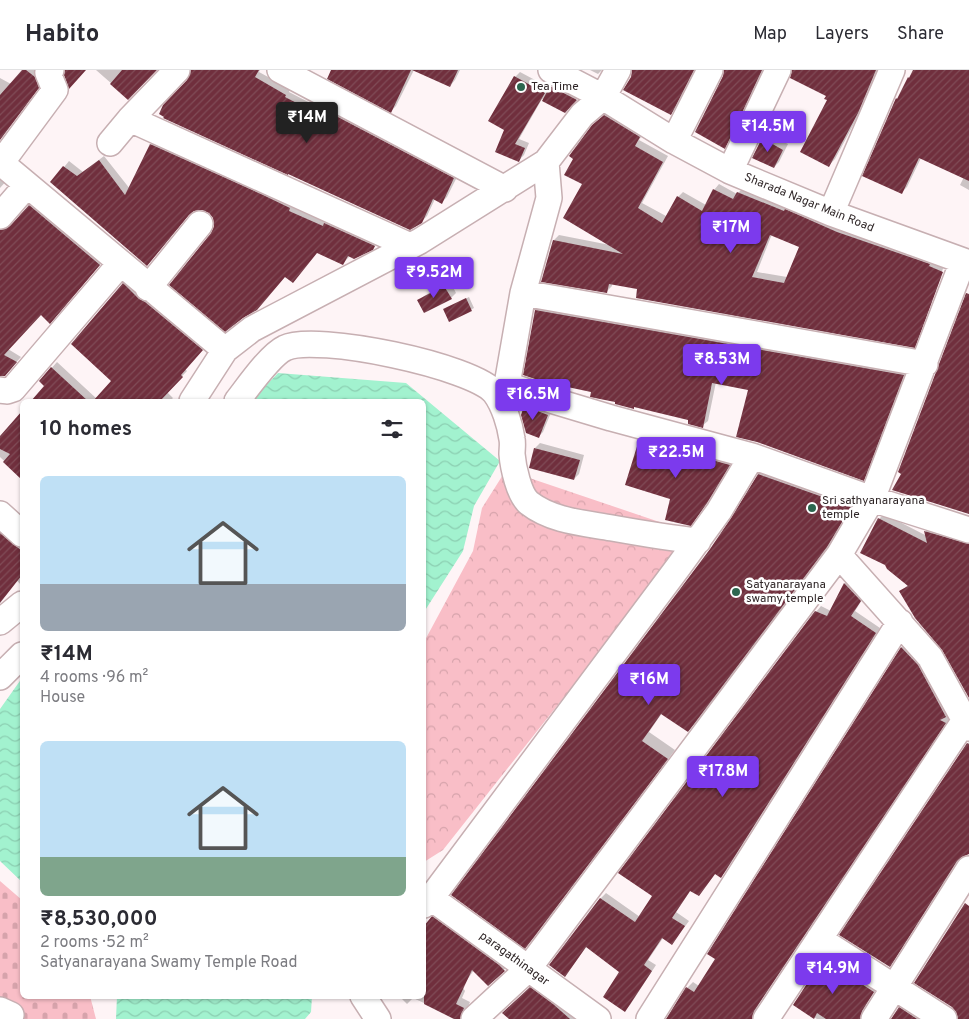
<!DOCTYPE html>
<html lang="en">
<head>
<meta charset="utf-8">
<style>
	:root { --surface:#fff; --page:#f7f7f7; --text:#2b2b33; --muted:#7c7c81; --line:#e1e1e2; --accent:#7c3aed }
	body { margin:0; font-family:Overpass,sans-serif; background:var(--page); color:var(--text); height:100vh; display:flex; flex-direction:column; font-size:19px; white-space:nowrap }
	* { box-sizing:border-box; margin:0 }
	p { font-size:16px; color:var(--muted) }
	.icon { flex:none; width:28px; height:28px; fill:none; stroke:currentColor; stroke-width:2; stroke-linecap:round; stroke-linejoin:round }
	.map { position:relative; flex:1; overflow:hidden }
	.sheet { position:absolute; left:20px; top:329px; width:406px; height:600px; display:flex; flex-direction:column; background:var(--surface); border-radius:8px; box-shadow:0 1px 4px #0004 }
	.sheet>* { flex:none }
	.price { position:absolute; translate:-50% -42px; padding:0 11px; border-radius:5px; background:var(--accent); color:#fff; font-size:16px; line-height:32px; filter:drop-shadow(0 1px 2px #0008) }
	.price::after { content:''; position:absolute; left:50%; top:30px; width:15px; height:11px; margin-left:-8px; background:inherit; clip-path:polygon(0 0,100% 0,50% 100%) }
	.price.on { background:#222; color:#fff }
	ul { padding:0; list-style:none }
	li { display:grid; align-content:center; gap:10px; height:265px; padding:0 20px }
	li span { display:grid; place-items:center; height:155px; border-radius:8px; color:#555 }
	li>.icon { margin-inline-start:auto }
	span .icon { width:90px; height:90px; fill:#fffc; stroke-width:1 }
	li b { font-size:21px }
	h2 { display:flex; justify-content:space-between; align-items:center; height:60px; padding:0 20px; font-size:21px }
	header { display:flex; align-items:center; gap:30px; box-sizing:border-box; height:70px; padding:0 25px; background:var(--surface); border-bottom:1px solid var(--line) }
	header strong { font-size:24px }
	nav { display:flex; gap:28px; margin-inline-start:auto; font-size:18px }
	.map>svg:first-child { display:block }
	.cemetery { fill:url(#cemetery-stones) }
	.park { fill:url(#park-crowns) }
	.water { fill:url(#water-waves) }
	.shadow { fill:#0003; fill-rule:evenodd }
	.building { fill:url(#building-hatch); fill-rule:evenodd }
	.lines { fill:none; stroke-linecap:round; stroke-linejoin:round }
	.minor-casing { stroke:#c7afb2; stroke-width:28 }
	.minor { stroke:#fff; stroke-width:25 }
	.poi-dot { fill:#2c664f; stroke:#fff; stroke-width:2 }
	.labels { text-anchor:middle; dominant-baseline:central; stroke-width:5; stroke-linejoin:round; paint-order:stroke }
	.poi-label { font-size:12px; fill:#2f2627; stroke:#fff; text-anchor:start }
	.street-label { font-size:12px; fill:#2f2627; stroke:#fff }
</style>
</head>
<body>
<header>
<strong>Habito</strong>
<nav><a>Map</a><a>Layers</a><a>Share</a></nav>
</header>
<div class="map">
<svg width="969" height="949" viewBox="0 0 969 949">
	<defs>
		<pattern id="cemetery-stones" width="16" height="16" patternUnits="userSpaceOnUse" patternTransform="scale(1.25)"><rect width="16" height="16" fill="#f9bec7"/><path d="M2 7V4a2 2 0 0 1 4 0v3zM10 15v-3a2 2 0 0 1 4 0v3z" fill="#d6a3ab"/></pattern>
		<pattern id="park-crowns" width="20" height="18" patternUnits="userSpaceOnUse" patternTransform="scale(1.25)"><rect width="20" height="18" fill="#f9bec7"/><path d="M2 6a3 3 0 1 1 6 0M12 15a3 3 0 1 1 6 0" fill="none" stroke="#d6a3ab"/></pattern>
		<pattern id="water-waves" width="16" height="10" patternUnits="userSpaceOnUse" patternTransform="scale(1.25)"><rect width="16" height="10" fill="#a2f2cf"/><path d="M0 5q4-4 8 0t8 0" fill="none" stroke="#8ccfb2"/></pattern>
		<pattern id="building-hatch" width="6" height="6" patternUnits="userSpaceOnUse" patternTransform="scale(1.25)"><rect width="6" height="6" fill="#702f3d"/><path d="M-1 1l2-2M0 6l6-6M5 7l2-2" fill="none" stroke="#804c57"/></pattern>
	</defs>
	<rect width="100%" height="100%" fill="#fef4f6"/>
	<path class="cemetery" d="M0,811L22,830V926H90L96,949H0Z"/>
	<path class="park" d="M506,400L689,462L587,598L443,780L424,792V572L473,481L482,438Z"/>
	<path class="water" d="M278,303L406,313L500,391L474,436L463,481L424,542V331H251Z
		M22,608V812L0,791V639Z
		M117,926H312L311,942L305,949H116Z"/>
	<path class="shadow" d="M23,0H36L43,12L0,69V8L11,14Z
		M96,0H156L128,28Z
		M192,0H260L259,2L290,19L289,22L316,36L321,31L459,103L447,127L442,132L435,129L427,146L421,152L188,11Z
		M333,0H414L396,36L391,41Z
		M415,0H460L455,10L450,16Z
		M590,0H602L598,4Z
		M634,0H696L677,37L671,44L632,7Z
		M725,0H764L730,71L724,77Z
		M793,0H879L864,35L835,89L829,95L828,25Z
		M914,0H969V120L960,115L964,107L921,88L907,117L901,123L897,29L901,25L909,8Z
		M520,2L550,18L556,12L581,24L565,42L542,29L519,69L529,73L524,85L519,90L505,60L515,7Z
		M611,40L645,61L639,70L668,86L642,133L666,146L678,127L683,122L706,135L714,120L719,114L737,124L743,118L948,197L920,271L914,276L612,213V216L606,222L554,170L559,165L610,175L584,114L600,50ZM772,164L800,176L787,207L757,202ZM944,196L947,197L918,272H915Z
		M768,64L788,74L779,92L774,97L763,69Z
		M156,70L378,173L372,179L350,186L343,193L317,181L293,212L212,163L215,156V149L209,142L202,138L194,140L52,112L69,91L83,102L104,86L130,119L151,75Z
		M0,102L8,109L0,118Z
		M35,130L105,189L55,247L41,243L8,279L21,287L10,299L0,305V159L4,155H11L16,152Z
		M129,209L207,275L185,299L187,301L167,322L173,328L170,331H33L46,316L40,311L57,292L97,329L113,311L123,214Z
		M450,211L456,223L451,228L419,231L424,226Z
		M469,227L474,238L450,250L445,239Z
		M541,235L909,300L869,404L863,409L749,319L716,312L708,351L702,356L690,349L635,336L633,338L592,321L536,240Z
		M531,332L552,340L543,362L538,367L526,337Z
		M22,342V408L0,387V368Z
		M647,363L736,387L714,424L698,446L690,454L672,428L640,371Z
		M540,373L584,385L579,404L574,409L535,378Z
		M767,396L858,429L835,468L696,653L688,661L662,643L649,662L675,680L533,869L525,877L732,449L759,404Z
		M884,444L927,466L926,461L930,457L969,470V625L944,579L901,521L908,515L886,494L862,482L879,449Z
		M0,459L22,472V516L0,493Z
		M850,509L865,525L855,541L880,558L726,801L721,806L716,803L699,825L691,820L676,842L689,851L672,874L663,868L648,890L656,895L630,935L625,940L621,902L587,876L565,906L601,828L606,823L640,847L654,826L816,542L821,536L831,541L845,513Z
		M907,572L953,644L759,934L756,942L758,949H667L687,918L693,912L699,916L716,888L709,883L902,577Z
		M969,672V782L961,786L894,891L890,896L841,865Z
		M439,841L510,894L488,915L474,900L467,910L448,894L465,921L462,928L470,932L465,944L459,949L413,928L407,934L399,926H424V854L425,853L427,854Z
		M829,885L878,917L866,935L864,943L865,949H817L794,934Z
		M536,913L581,949H510L504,943Z
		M904,933L929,949H893Z"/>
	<path class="building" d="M22,0H26L35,7L39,18L0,70V25Z
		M65,0H86L69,19L64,5Z
		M122,0H157L128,30L110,14Z
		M191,0H259L255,7L286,25L285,27L312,41L315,35L454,108L442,134L433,129L422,153L410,160L288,104V105L163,48L164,47L159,44L163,35L187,10Z
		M331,0H411L391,43L327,9Z
		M412,0H458L450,17Z
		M632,0H694L671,45L623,20L631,7Z
		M724,0H762L725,79L695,62L723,6Z
		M792,0H876L858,43L829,97L800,82L827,30L824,29L826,26L790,8Z
		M913,0H969V111L919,88L902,124L862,106L896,28L897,29L908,7L909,8Z
		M514,6L545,23L515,74L525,78L519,92L495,82L504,60L488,51Z
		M550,16L577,30L565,43L542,31Z
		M604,45L640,67L635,76L663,92L638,138L662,153L677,126L702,141L713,119L733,129L737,122L784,141L785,139L837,162L930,194L929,196L943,202L915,278L636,228L637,219L609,214L607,223L541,212L553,170L623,184L563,148L582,114L564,105L573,89L569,86L592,55ZM770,165L799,177L784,213L752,207Z
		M762,68L783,80L774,98L752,88Z
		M150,74L263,125L290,138L289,141L323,156L324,153L375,176L373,180L354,189L348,186L343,195L317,183L293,213L285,207L257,240L243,248L225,262L169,215L211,163L214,156L213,148L209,143L202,140L194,141L189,145L147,196L50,112L63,96L77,106L99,90L125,125Z
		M29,135L100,195L50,254L41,245L4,285L17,292L5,306H0V160L5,159L10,156Z
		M123,213L139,229L145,232L203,280L181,305L183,307L160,331H93L111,311L71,274Z
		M444,216L452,229L424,243L417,230Z
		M966,223L969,224V444L892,420L901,404L898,402Z
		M466,228L472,241L449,252L443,239Z
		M535,240L904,305L864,411L757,372L736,367L748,320L712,313L703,358L688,354V350L634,337V339L615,334V332L590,327L591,322L544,312L523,305Z
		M51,297L88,331H31L44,316L39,311Z
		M524,336L548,345L539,368L526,363L521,345Z
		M22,341V410L3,392L10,384L0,379V366Z
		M639,370L730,395L707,433L691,456L665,450L670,429L625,415Z
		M534,378L580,390L574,410L529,398Z
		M758,404L851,437L827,477L688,662L661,644L642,671L668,689L525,879L451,825L710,479L731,448Z
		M878,448L927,473L924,461L969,474V628L942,580L915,548L899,521L908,516L887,499L885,495L860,483Z
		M0,463L22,481V505L0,533Z
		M844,513L861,531L851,546L876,563L721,808L715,804L699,826L690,821L672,848L685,856L672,875L662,868L644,895L652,901L625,942L603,927L619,902L586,877L565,907L549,895L600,828L635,852L652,826L618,803L815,541L827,546Z
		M901,577L918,595L946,647L940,650L946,653L754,941L752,949H666L686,917L694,922L715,889L707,884Z
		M967,673L969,674V784L962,787L957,791L890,897L839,865Z
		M965,833L969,836V949H958L956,942L952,937L914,913Z
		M432,846L499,895L505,901L488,916L472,900L456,934L464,938L460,949H454L424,934V856Z
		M823,889L874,922L862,941L860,949H826L817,943L814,949L793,935Z
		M530,917L553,934L570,949H509L502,943Z
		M899,937L917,949H891Z"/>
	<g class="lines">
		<defs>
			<path id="minor" d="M280,0L505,119
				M551,0L603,27L674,71L730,101L831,143L969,193
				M130,49L410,176
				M674,71L710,0
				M110,73L130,49L177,0
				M0,92L225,280
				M546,92L549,128L523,223L508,309L511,316L551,330L611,348L752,386L872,429L969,460
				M1,93L55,20L48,3L51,0
				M730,101L778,0
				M831,143L892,0
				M0,146L27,115
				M963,191L872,429L839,485L930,587L969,658
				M148,218L200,154
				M523,223L925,294
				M0,320L7,321L13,319L120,194
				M192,331L225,280L252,259L420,171L546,92L582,45L603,27L618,0
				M237,331C248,317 270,285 285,278C315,263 474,296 495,323C504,335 510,355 512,369C513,374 512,379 512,384C513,397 519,425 529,433C552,451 584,453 612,458C640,463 669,468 698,471
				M0,444L22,464
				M0,552L22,534
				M0,607L22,585
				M431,828L598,949
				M424,835L431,828L679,496L719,441L752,386
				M819,869L944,949
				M363,926L378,949
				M0,940L11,945
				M474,949L528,899L839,485
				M649,949L900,552
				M766,949L965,650
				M874,949L969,799"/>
		</defs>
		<use href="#minor" class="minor-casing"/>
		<use href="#minor" class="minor"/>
	</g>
	<g class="poi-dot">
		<circle cx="521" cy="17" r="5"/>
		<circle cx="812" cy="438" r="5"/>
		<circle cx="736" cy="522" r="5"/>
	</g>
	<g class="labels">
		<g class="poi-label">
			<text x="531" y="17">Tea Time</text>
			<text x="822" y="431">Sri sathyanarayana<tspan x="822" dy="14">temple</tspan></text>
			<text x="746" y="515">Satyanarayana<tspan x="746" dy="14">swamy temple</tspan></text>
		</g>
		<g class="street-label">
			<text transform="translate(809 133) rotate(22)">Sharada Nagar Main Road</text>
			<text transform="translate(514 889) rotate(36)">paragathinagar</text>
		</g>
	</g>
</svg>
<b class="price on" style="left:307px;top:74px">₹14M</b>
<b class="price" style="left:768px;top:83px">₹14.5M</b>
<b class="price" style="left:731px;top:184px">₹17M</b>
<b class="price" style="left:434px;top:229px">₹9.52M</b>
<b class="price" style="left:722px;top:316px">₹8.53M</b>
<b class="price" style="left:533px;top:351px">₹16.5M</b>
<b class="price" style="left:676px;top:409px">₹22.5M</b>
<b class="price" style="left:649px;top:636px">₹16M</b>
<b class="price" style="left:723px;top:728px">₹17.8M</b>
<b class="price" style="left:833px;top:925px">₹14.9M</b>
<section class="sheet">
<h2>10 homes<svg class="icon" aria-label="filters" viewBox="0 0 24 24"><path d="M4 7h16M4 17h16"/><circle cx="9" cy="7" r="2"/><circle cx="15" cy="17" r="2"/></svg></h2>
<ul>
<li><span style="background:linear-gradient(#bfe0f5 70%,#9aa5b1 0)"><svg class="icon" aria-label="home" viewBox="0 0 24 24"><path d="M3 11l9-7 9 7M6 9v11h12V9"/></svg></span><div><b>₹14M</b><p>4 rooms · 96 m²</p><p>House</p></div></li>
<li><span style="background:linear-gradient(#bfe0f5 75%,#7fa58c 0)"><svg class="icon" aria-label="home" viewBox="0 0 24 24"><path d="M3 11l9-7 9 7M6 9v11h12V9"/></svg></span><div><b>₹8,530,000</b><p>2 rooms · 52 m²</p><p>Satyanarayana Swamy Temple Road</p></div></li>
</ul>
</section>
</div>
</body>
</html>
